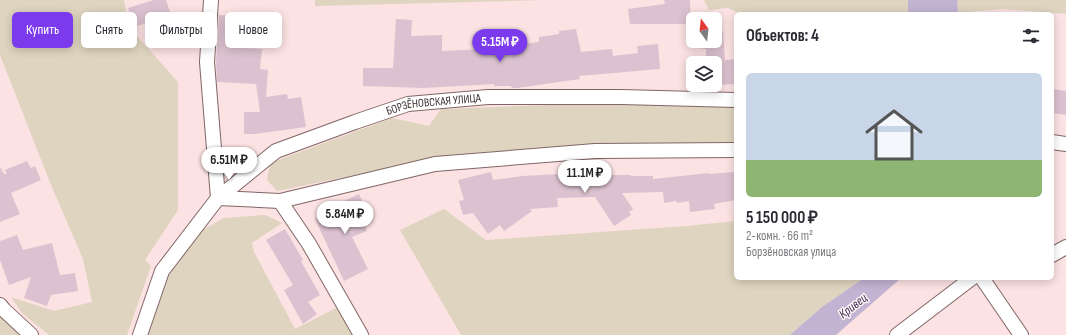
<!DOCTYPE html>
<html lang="ru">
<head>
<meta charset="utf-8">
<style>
	:root { --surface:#fff; --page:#f7f7f7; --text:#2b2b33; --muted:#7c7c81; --accent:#7c3aed }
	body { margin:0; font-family:"Sofia Sans Condensed",sans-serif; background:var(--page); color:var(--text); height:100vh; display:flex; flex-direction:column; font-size:15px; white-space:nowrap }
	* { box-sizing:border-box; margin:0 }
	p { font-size:13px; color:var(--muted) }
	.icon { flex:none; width:22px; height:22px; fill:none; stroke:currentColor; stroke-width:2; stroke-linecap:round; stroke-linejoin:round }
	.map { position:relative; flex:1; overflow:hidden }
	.panel { position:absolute; left:734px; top:12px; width:320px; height:268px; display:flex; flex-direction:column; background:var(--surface); border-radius:6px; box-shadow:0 2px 10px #0003 }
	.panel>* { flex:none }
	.guide { position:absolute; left:12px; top:12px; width:380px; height:36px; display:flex; gap:8px }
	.needle { width:26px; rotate:345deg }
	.buttons { position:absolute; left:686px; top:12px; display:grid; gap:8px }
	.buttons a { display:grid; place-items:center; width:36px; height:36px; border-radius:6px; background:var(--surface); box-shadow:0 2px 10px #0003; font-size:20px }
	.price { position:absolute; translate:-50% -34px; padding:0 9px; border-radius:14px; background:#fff; color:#222; font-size:13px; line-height:26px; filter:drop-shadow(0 1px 2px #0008) }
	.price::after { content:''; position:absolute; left:50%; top:24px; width:12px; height:9px; margin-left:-6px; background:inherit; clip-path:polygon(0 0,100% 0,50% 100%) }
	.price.on { background:var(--accent); color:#fff }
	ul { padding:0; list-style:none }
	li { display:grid; align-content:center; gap:8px; height:212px; padding:0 12px }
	li span { display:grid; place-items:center; height:124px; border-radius:6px; color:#555 }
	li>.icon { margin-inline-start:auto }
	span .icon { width:72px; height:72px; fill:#fffc; stroke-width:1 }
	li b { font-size:17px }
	h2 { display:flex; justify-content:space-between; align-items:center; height:48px; padding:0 12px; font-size:17px }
	.tag { padding:0 14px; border-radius:6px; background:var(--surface); box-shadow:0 2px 10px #0003; font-size:14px; line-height:36px }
	.tag.on { background:var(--accent); color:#fff }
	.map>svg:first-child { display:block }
	.green { fill:#ded4bf }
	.water { fill:#c3b3d3 }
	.building { fill:#dcc2d0 }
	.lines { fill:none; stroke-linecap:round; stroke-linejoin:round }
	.minor-casing { stroke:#826666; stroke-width:16 }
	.minor { stroke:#fff; stroke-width:14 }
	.labels { text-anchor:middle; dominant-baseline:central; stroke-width:3; stroke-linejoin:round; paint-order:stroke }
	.street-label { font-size:12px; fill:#3b2f2f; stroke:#fbf5f5 }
	.water-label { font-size:13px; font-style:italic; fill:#412a54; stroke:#fbf5f5 }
</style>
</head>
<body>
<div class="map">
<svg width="1066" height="335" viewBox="0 0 1066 335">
	<rect width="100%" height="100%" fill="#fce2e2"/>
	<path class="green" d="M0,0H124L129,27L178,82V210L145,260L151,266L127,335H49L22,313L11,297L54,311L92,302L83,259L49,180L0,55Z
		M315,0H545L315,6Z
		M704,0H908V14H741L728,8L709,10Z
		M957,0H1066V14L1002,9L958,13Z
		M627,102L736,106V145L432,159L277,191L267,180L270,163L392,118L429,126L441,109Z
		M444,209L486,240L686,226L736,221V278H864L822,307L790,335H461L400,230Z
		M265,215L282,223L252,243L254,252L295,329L336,308L353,335H146L166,274L199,232L224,218Z
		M0,317L4,322L20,335H0Z"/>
	<path class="water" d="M908,0H957L958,13V14H908Z
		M864,278H901L836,335H790L822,307Z"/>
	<path class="building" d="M154,0H166L171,15L134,27L128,8Z
		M664,0H690L691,24H630L628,9L665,4Z
		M219,15L232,16L230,47L262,49L260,69L268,70L266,97L287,94L288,99L301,97L306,127L255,134H244V112H260L256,84L217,82L216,62Z
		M396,19L412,20L411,36L442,35V51L508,48L507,46L539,42V37L559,34V31L576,29L581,52L612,49L613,56L638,53L637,46L658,44L660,69L579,76L580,79L517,88H512L511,86H494V84L424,88L363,86V68H393Z
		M715,31H723L725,60L736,59V84L715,85V63H706V49L695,48V41H715Z
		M1052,89L1066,91V115L1052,113Z
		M27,161L31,168L35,166L41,180L11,193L20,214L0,222V167L4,174H7L5,170Z
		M491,172L493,180L522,176L560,174V175H631V176H653V179L709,173V174L735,172L736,200L714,204L715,209L690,212L689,201L677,203L676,201L664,203L663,192L622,193L633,209L629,212L631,215L614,226L595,197L557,198L558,207L530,209L532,211L504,231L500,225L488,234L473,213L463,215L459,201L464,200L458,180Z
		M359,194L367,212L361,216L367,231L352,237L368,269L344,281L315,219L325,214L323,211Z
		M285,229L303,260L301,261L320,295L308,302L317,314L303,324L284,290L293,285L266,240Z
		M17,235L23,250L52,243L60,275L75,273L78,291L51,295L47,306L24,298L31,277L9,285L0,260V241Z"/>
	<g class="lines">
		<defs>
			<g id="minor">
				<path d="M1052,142L1066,144"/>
				<path id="s1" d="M218,198L276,151L355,122L408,104L488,97H621L736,100"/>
				<path d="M218,198L280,201L435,164L595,151L736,150"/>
				<path d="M280,201L309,244L361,335"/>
				<path d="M1052,255L1066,247"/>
				<path d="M982,278L1021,335"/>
				<path d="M0,305L4,310L31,335"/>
				<path d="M140,335L162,271L218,198L207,62L211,0"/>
				<path d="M897,335L972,278"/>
			</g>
		</defs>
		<use href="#minor" class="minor-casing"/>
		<use href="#minor" class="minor"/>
	</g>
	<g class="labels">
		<g class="street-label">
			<text stroke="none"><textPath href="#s1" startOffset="240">БОРЗЁНОВСКАЯ УЛИЦА</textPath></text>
		</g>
		<g class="water-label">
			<text transform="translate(853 306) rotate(-38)">Кривец</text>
		</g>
	</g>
</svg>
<div class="buttons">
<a><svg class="needle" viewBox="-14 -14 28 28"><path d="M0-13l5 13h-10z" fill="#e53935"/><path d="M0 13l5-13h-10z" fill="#7c7c81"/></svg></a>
<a><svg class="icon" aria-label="layers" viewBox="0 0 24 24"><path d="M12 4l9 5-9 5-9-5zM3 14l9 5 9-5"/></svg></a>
</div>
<b class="price on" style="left:500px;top:63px">5.15M ₽</b>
<b class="price" style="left:229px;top:181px">6.51M ₽</b>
<b class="price" style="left:585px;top:194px">11.1M ₽</b>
<b class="price" style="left:345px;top:235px">5.84M ₽</b>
<div class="guide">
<a class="tag on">Купить</a>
<a class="tag">Снять</a>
<a class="tag">Фильтры</a>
<a class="tag">Новое</a>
</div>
<section class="panel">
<h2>Объектов: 4<svg class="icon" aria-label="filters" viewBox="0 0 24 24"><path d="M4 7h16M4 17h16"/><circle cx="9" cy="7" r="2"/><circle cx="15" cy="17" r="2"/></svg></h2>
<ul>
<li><span style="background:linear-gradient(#c9d6e8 70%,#8fb573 0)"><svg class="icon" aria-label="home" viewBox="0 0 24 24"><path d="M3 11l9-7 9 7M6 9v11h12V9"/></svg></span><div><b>5 150 000 ₽</b><p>2-комн. · 66 m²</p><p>Борзёновская улица</p></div></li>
</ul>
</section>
</div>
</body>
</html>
